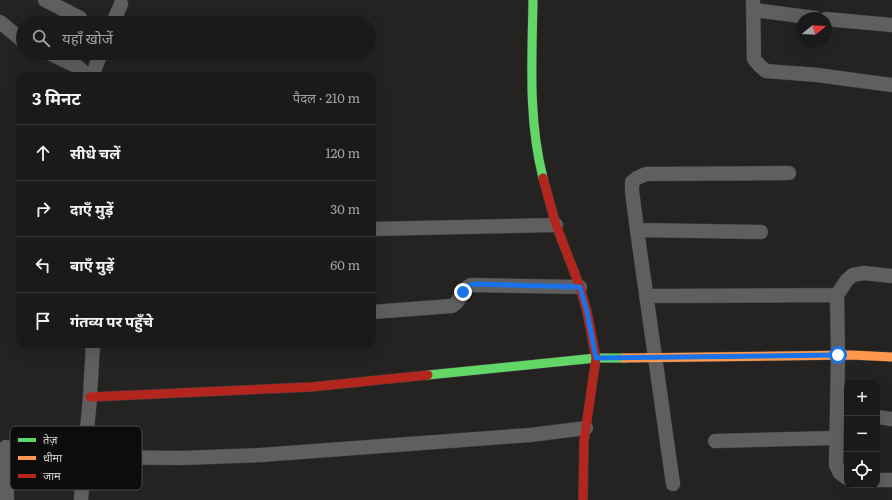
<!DOCTYPE html>
<html lang="hi">
<meta charset="utf-8">
<style>
body{margin:0;font-family:Literata,"Noto Sans Devanagari",serif;background:#282727;color:#f1f3f6}
.controls{position:absolute;right:12px;bottom:12px;display:grid;overflow:hidden;border-radius:8px;box-shadow:0 4px 16px #0002}
.controls button{width:36px;height:36px;display:grid;place-items:center;padding:0;border:0;border-bottom:1px solid #393839;background:#1b1a1a;color:#f1f3f6;font:20px sans-serif}
.compass{position:absolute;left:796px;top:12px;width:36px;height:36px;border-radius:50%;background:#1b1a1a;box-shadow:0 4px 16px #0002;rotate:72deg}
.stop{position:absolute;width:12px;height:12px;margin:-9px;border:3px solid #1a73e8;border-radius:50%;background:#fff}
.stop.end{background:#1a73e8;border-color:#fff;box-shadow:0 1px 4px #0008}
.list{margin:0;padding:0;list-style:none}
h2{display:flex;justify-content:space-between;align-items:center;height:52px;margin:0;padding:0 16px;font-size:17px}
h2 small{font-size:13px;font-weight:400;color:#a0a1a2}
.list li{display:grid;grid-template-columns:26px 1fr auto;gap:12px;align-items:center;box-sizing:border-box;height:56px;padding:0 16px;border-top:1px solid #393839}
.list b{display:block;font-size:15px;white-space:nowrap}
.list em{font-size:13px;font-style:normal;color:#a0a1a2}
.icon{flex:none;width:22px;height:22px;fill:none;stroke:currentColor;stroke-width:2;stroke-linecap:round;stroke-linejoin:round}
.map{position:relative;flex:none;width:892px;height:500px;overflow:hidden}
.search{position:absolute;background:#1b1a1a;box-shadow:0 4px 16px #0002;left:16px;top:16px;width:360px;height:44px;display:flex;align-items:center;gap:10px;box-sizing:border-box;padding:0 14px;border-radius:22px;color:#a0a1a2;font-size:15px}
.panel{position:absolute;background:#1b1a1a;box-shadow:0 4px 16px #0002;left:16px;top:72px;width:360px;height:276px;border-radius:12px}
.map>svg:first-child{display:block}
.lines{fill:none;stroke-linecap:round;stroke-linejoin:round}
.street-casing{stroke:#3e3d3d;stroke-width:15}
.fast-casing{stroke:#3e3d3d;stroke-width:10}
.slow-casing{stroke:#3e3d3d;stroke-width:10}
.jam-casing{stroke:#3e3d3d;stroke-width:10}
.street{stroke:#605f5f;stroke-width:14}
.fast{stroke:#63d668;stroke-width:9}
.slow{stroke:#ff974d;stroke-width:9}
.jam{stroke:#b3261e;stroke-width:9}
.route{stroke:#1a73e8;stroke-width:5}
.key{fill:#0d0c0b;stroke:#4b4a48;stroke-width:1}
.key-label{font-size:11px;fill:#dbd9d8}
</style>
<div class="map">
<svg width="892" height="500" viewBox="0 0 892 500">
<rect width="100%" height="100%" fill="#242322"/>
<g class="lines">
<defs>
<path id="street" d="M45 0 80 18
M753 0 754 59 760 66 766 71 817 75 892 85
M754 10 815 18
M826 19 892 25
M0 22 23 41
M113 23 121 4
M49 53 78 67 88 76
M92 76 101 53
M372 229 556 225
M637 230 761 232
M646 296 837 295
M372 312 452 306C462 301 461 289 471 285L580 287
M877 417 892 419
M715 441 836 438
M6 447 7 500
M84 457 182 458 261 455 530 435 586 428
M847 478 840 473 836 465 838 355 837 295 847 280 853 275 864 273 892 276
M877 480H892
M673 484 637 230 632 191V182L637 178 646 174 789 173
M81 500 90 397 93 344"/>
<path id="fast" d="M533 0C532 60 528 119 543 178
M428 375 596 358H624"/>
<path id="slow" d="M624 358 851 355 892 357"/>
<path id="jam" d="M543 178 556 225 580 287 587 312 596 358 584 441 583 500
M90 397 311 387 428 375"/>
</defs>
<use href="#street" class="street-casing"/>
<use href="#fast" class="fast-casing"/>
<use href="#slow" class="slow-casing"/>
<use href="#jam" class="jam-casing"/>
<use href="#street" class="street"/>
<use href="#fast" class="fast"/>
<use href="#slow" class="slow"/>
<use href="#jam" class="jam"/>
</g>
<g class="lines">
<path class="route" d="M463 292 467 286 476 284 580 287 587 312 596 358 838 355"/>
</g>
<rect x="10" y="426" width="132" height="64" rx="6" class="key"/>
<rect x="18" y="438" width="18" height="4" fill="#63d668"/>
<rect x="18" y="456" width="18" height="4" fill="#ff974d"/>
<rect x="18" y="474" width="18" height="4" fill="#b3261e"/>
<g class="key-label">
<text x="43" y="444">तेज़</text>
<text x="43" y="462">धीमा</text>
<text x="43" y="480">जाम</text>
</g>
</svg>
<div class="controls">
<button>+</button>
<button>−</button>
<button><svg class="icon" aria-label="locate" viewBox="0 0 24 24"><circle cx="12" cy="12" r="6"/><path d="M12 2v4M12 18v4M2 12h4M18 12h4"/></svg></button>
</div>
<svg class="compass" viewBox="-18 -18 36 36"><path d="M0-13l5 13h-10z" fill="#e53935"/><path d="M0 13l5-13h-10z" fill="#a0a1a2"/></svg>
<div class="stop" style="left:838px;top:355px"></div>
<div class="stop end" style="left:463px;top:292px"></div>
<div class="search"><svg class="icon" aria-label="search" viewBox="0 0 24 24"><circle cx="10" cy="10" r="6"/><path d="M15 15l6 6"/></svg>यहाँ खोजें</div>
<section class="panel">
<h2>3 मिनट<small>पैदल · 210 m</small></h2>
<ul class="list">
<li><svg class="icon" aria-label="ahead" viewBox="0 0 24 24"><path d="M12 20V5M6 11l6-6 6 6"/></svg><div><b>सीधे चलें</b></div><em>120 m</em></li>
<li><svg class="icon" aria-label="right" viewBox="0 0 24 24"><path d="M7 20v-9h11M14 6l5 5-5 5"/></svg><div><b>दाएँ मुड़ें</b></div><em>30 m</em></li>
<li><svg class="icon" aria-label="left" viewBox="0 0 24 24"><path d="M17 20v-9H6M10 6l-5 5 5 5"/></svg><div><b>बाएँ मुड़ें</b></div><em>60 m</em></li>
<li><svg class="icon" aria-label="arrive" viewBox="0 0 24 24"><path d="M6 21V4h12l-3 4 3 4H6"/></svg><div><b>गंतव्य पर पहुँचे</b></div></li>
</ul>
</section>
</div>
